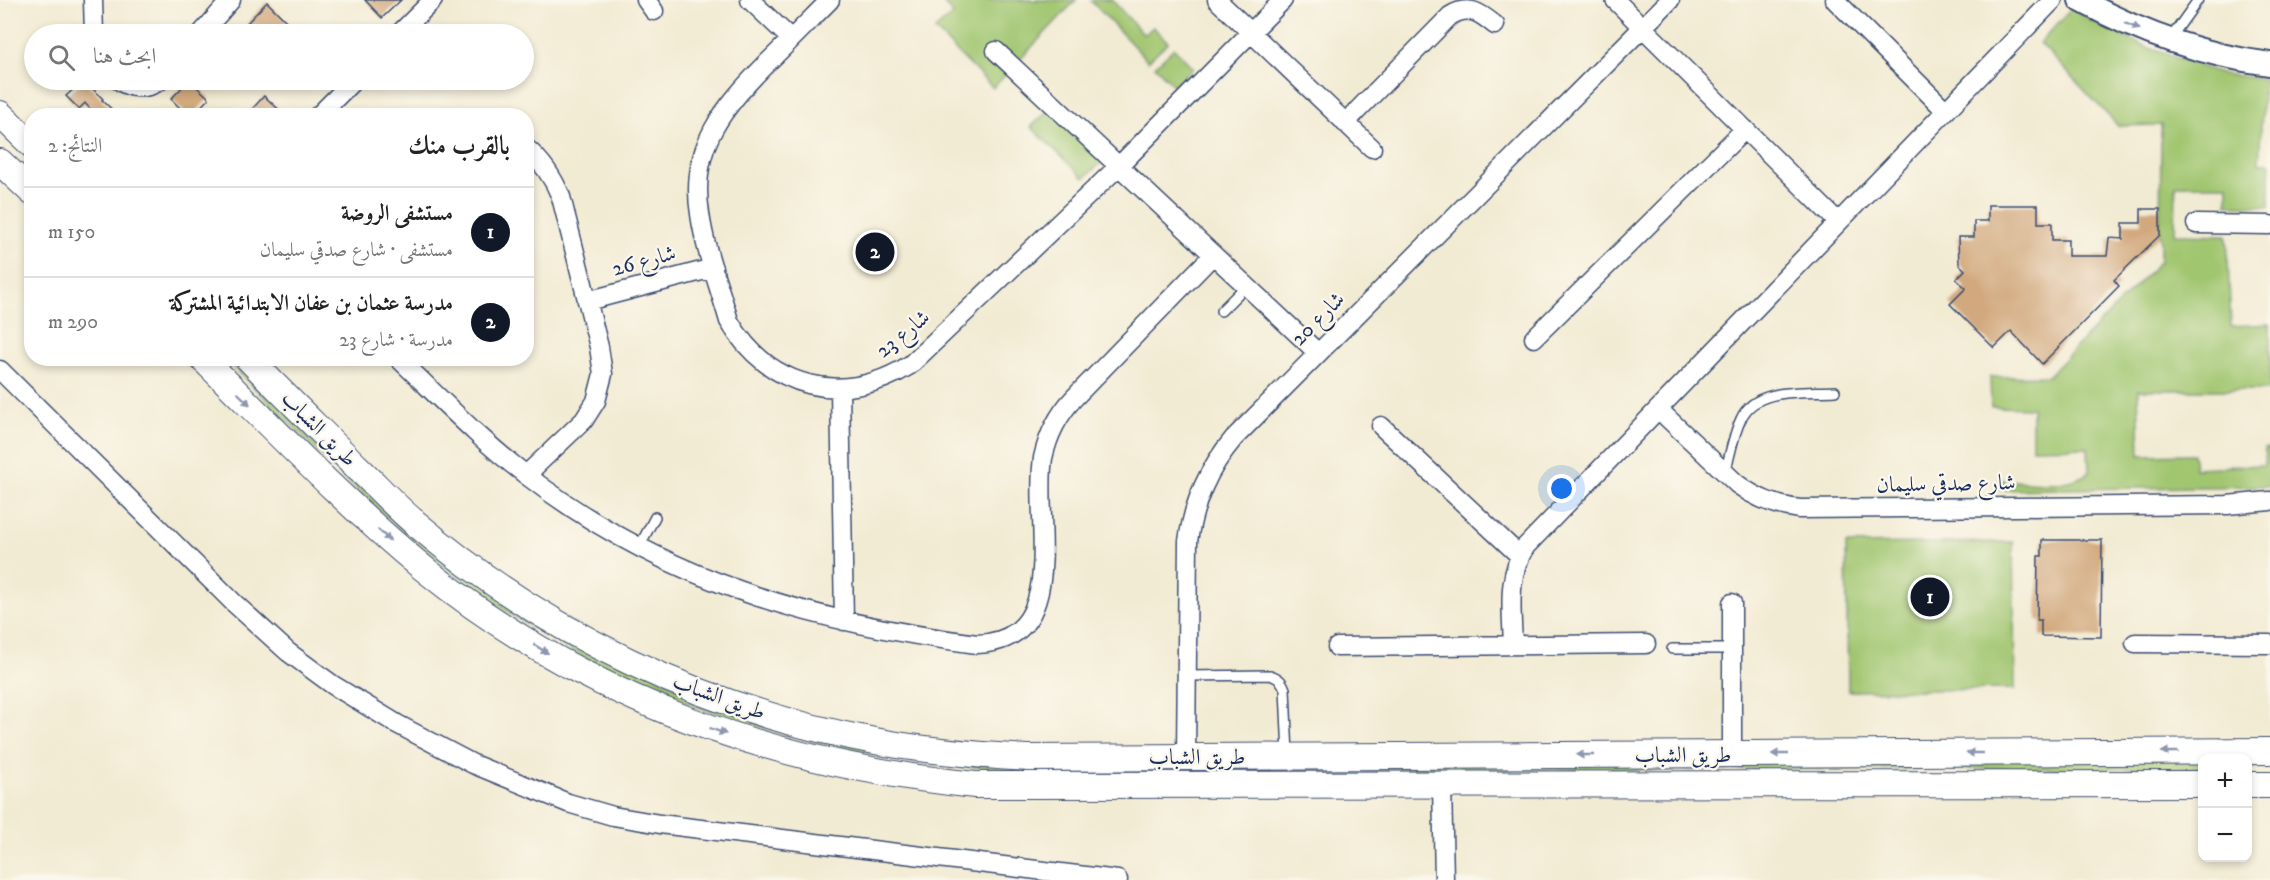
<!DOCTYPE html>
<html lang="ar">
<meta charset="utf-8">
<style>
body{margin:0;font-family:"IM FELL DW Pica",Amiri,serif;background:#f2f2f2;color:#222;direction:rtl}
.controls{position:absolute;right:18px;bottom:18px;display:grid;overflow:hidden;border-radius:12px;box-shadow:0 3px 9px #0003}
.controls button{width:54px;height:54px;display:grid;place-items:center;padding:0;border:0;border-bottom:2px solid #e0e0e0;background:#fff;color:#222;font:30px sans-serif}
.you{position:absolute;left:1562px;top:489px;width:21px;height:21px;margin:-15px;border:4px solid #fff;border-radius:50%;background:#1a73e8;box-shadow:0 0 0 9px #1a73e833}
.badge{display:grid;place-items:center;width:39px;height:39px;border-radius:50%;background:#111827;color:#fff;font-size:20px;font-weight:700}
.pin{position:absolute;translate:-50% -50%;border:3px solid #fff;box-shadow:0 2px 6px #0006}
.list{margin:0;padding:0;list-style:none}
h2{display:flex;justify-content:space-between;align-items:center;height:78px;margin:0;padding:0 24px;font-size:26px}
h2 small{font-size:20px;font-weight:400;color:#767676}
.list li{display:grid;grid-template-columns:39px 1fr auto;gap:18px;align-items:center;box-sizing:border-box;height:90px;padding:0 24px;border-top:2px solid #e0e0e0}
.list b{display:block;font-size:22px;white-space:nowrap}
.list p{margin:0;font-size:20px;white-space:nowrap;color:#767676}
.list em{font-size:20px;font-style:normal;color:#767676}
.icon{flex:none;width:33px;height:33px;fill:none;stroke:currentColor;stroke-width:2;stroke-linecap:round;stroke-linejoin:round}
.map{position:relative;flex:none;width:2270px;height:880px;overflow:hidden;direction:ltr}
.search{position:absolute;background:#fff;box-shadow:0 3px 9px #0003;left:24px;top:24px;width:510px;height:66px;display:flex;align-items:center;gap:15px;box-sizing:border-box;padding:0 21px;border-radius:33px;color:#767676;font-size:22px}
.panel{position:absolute;background:#fff;box-shadow:0 3px 9px #0003;left:24px;top:108px;width:510px;height:258px;border-radius:24px;direction:rtl}
.map>svg:first-child{display:block}
.green{fill:#a1c670;stroke:#5e7a67;stroke-width:1.5}
.building{fill:#d2a97e}
.lines{fill:none;stroke-linecap:round;stroke-linejoin:round}
.service-casing{stroke:#3b4b70;stroke-width:12}
.minor-casing{stroke:#3b4b70;stroke-width:21}
.tertiary-casing{stroke:#3b4b70;stroke-width:26}
.secondary-casing{stroke:#3b4b70;stroke-width:28}
.service{stroke:#fff;stroke-width:9}
.minor{stroke:#fff;stroke-width:18}
.tertiary{stroke:#fff;stroke-width:22}
.secondary{stroke:#fff;stroke-width:26}
.oneway{fill:#8d97ae}
.labels{text-anchor:middle;dominant-baseline:central;stroke-width:4.5;stroke-linejoin:round;paint-order:stroke}
.street-label{font-size:22px;fill:#1b2f5e;stroke:#fbf7ec}
</style>
<div class="map">
<svg width="2270" height="880" viewBox="0 0 2270 880">
<rect width="100%" height="100%" fill="#fbf7ec"/>
<filter id="ink" filterUnits="userSpaceOnUse"><feTurbulence type="fractalNoise" baseFrequency=".0167" numOctaves="2"/><feDisplacementMap in="SourceGraphic" scale="12" xChannelSelector="R" yChannelSelector="G"/><feConvolveMatrix kernelMatrix="1 2 1 2 8 2 1 2 1" color-interpolation-filters="sRGB"/></filter>
<filter id="wash" filterUnits="userSpaceOnUse"><feTurbulence type="fractalNoise" baseFrequency=".008" numOctaves="4" result="noise"/><feDisplacementMap in="SourceGraphic" scale="24" xChannelSelector="R" yChannelSelector="G"/><feGaussianBlur stdDeviation="1.35" result="paint"/><feColorMatrix in="noise" values="0 0 0 0 0 0 0 0 0 0 0 0 0 0 0 0 0 1.4 0 .05"/><feComposite in="paint" operator="in"/></filter>
<g filter="url(#wash)">
<rect width="100%" height="100%" fill="#f2ebd3"/>
<path class="green" d="M941 0H1076L993 88 935 30 953 14Z
M1090 0H1112L1144 35 1153 27 1168 42 1148 61Z
M2072 8 2095 23 2149 48 2223 74 2264 79 2259 163H2270V206L2228 205V185H2176L2175 234 2227 235 2231 326 2270 324V390H2138L2140 455 2193 454 2195 468 2264 465 2265 448H2270V486L1999 490V480C2025 481 2069 489 2089 472L2088 447 2032 448V408L1991 407 1990 377 2048 376 2160 261 2161 125 2118 126 2040 43Z
M1174 48 1193 68 1174 86 1155 66Z
M1050 109 1103 161 1084 178 1031 127Z
M225 359H245L402 517 665 681 940 753 2270 756V766L2248 768V758H2202V769H2178C1962 769 1746 768 1530 770 1432 772 1334 773 1237 773 1150 774 1062 775 976 767 842 755 704 721 585 658 552 640 518 620 487 598 390 531 309 441 225 359Z
M2013 542 2015 689 1848 691 1846 544Z"/>
<g id="blocks">
<path class="building" d="M365 0H401L382 18Z
M267 2 288 23 277 34H260L247 23Z
M84 80 103 99 102 100 119 116H96L85 103 79 109 66 96Z
M189 80 209 98 192 116H188L171 99Z
M264 96 286 116H246Z
M1988 205H2038V223H2052V240H2068V256H2107L2109 238 2123 239V223H2141V209H2160V235L2114 280 2119 286 2042 364 2011 331 1994 348 1950 304 1966 288 1956 279 1965 270 1959 264 1958 237H1974V221H1988Z
M2042 540H2102L2101 637 2041 636V620H2037L2038 556H2042Z"/>
</g>
</g>
<g filter="url(#ink)">
<use href="#blocks" fill-opacity="0" stroke="#3b4b70" stroke-width="1.5"/>
<g class="lines">
<defs>
<path id="service" d="M2170 39 2198 0
M1221 311 1246 286
M1725 473C1730 456 1733 435 1741 419 1755 386 1806 393 1835 391
M639 547 655 517
M1672 649H1732
M1186 676 1270 675C1279 678 1282 681 1285 689L1288 755"/>
<path id="minor" d="M93 0 94 34
M646 0 654 11
M750 0 791 39
M830 0C809 21 789 42 768 62 724 107 689 146 700 214 705 250 719 286 729 321 769 389 843 407 910 365L1119 166 1283 0
M1217 0 1372 148
M1615 0 1838 222
M1835 0 1946 111
M201 34 231 0
M399 34 433 0
M996 51 1318 353
M118 80C132 90 147 90 161 80
M318 116 354 80
M1345 123 1450 16C1469 4 1480 13 1495 25
M2196 224 2270 225
M587 301 713 268
M1534 338 1745 129
M398 358C440 398 480 440 526 475 661 579 809 622 977 644 1072 641 1033 518 1043 458 1048 435 1058 415 1074 398L1213 255
M0 370 234 603 288 652 333 685 397 724 473 764 568 803 613 816 660 824 1118 880
M840 388 844 621
M1658 409 1737 484C1757 499 1776 506 1800 509L2227 505 2270 501
M1381 426 1519 555
M526 475 584 420 596 401 603 374 599 347 561 197C553 177 543 162 526 148
M1732 603V754
M2135 643 2270 644
M1513 645C1512 611 1506 576 1526 546L2053 0
M1337 647 1646 644
M1186 757 1188 541C1194 501 1208 469 1234 438L1670 0
M1442 784 1444 880"/>
<path id="tertiary" d="M2080 0C2140 33 2202 55 2270 64"/>
<path id="secondary" d="M0 114 32 145
M0 162 32 192
M202 358C274 429 345 504 423 568 584 699 771 764 975 785L2202 784
M248 358C284 395 321 431 357 467 376 485 393 504 413 521 544 633 705 710 875 741 925 751 977 755 1028 758L2270 751
M2248 785H2270"/>
</defs>
<use href="#service" class="service-casing"/>
<use href="#minor" class="minor-casing"/>
<use href="#tertiary" class="tertiary-casing"/>
<use href="#secondary" class="secondary-casing"/>
<use href="#service" class="service"/>
<use href="#minor" class="minor"/>
<use href="#tertiary" class="tertiary"/>
<use href="#secondary" class="secondary"/>
</g>
<defs><path id="oneway-solid" d="M-6-.8H1V-3.2L6.5 0L1 3.2V.8H-6Z" transform="scale(1.5)"/></defs>
<g class="oneway">
<use href="#oneway-solid" transform="translate(2132 26) rotate(23)"/>
<use href="#oneway-solid" transform="translate(244 399) rotate(44)"/>
<use href="#oneway-solid" transform="translate(384 535) rotate(42)"/>
<use href="#oneway-solid" transform="translate(541 649) rotate(31)"/>
<use href="#oneway-solid" transform="translate(718 731) rotate(20)"/>
<use href="#oneway-solid" transform="translate(2170 752) rotate(180)"/>
<use href="#oneway-solid" transform="translate(1975 753) rotate(180)"/>
<use href="#oneway-solid" transform="translate(1780 754) rotate(180)"/>
<use href="#oneway-solid" transform="translate(1585 755) rotate(180)"/>
</g>
</g>
<g class="labels">
<g class="street-label">
<text transform="translate(644 261) rotate(-15)">شارع 26</text>
<text transform="translate(1318 319) rotate(-45)">شارع 20</text>
<text transform="translate(903 334) rotate(-39)">شارع 23</text>
<text transform="translate(319 429) rotate(45)">طريق الشباب</text>
<text transform="translate(1946 484) rotate(-1)">شارع صدقي سليمان</text>
<text transform="translate(719 697) rotate(20)">طريق الشباب</text>
<text x="1683" y="755">طريق الشباب</text>
<text x="1197" y="757">طريق الشباب</text>
</g>
</g>
</svg>
<div class="controls">
<button>+</button>
<button>−</button>
</div>
<div class="you"></div>
<div class="pin badge" style="left:1930px;top:597px">1</div>
<div class="pin badge" style="left:875px;top:252px">2</div>
<div class="search"><svg class="icon" aria-label="search" viewBox="0 0 24 24"><circle cx="10" cy="10" r="6"/><path d="M15 15l6 6"/></svg>ابحث هنا</div>
<section class="panel">
<h2>بالقرب منك<small>النتائج: 2</small></h2>
<ul class="list">
<li><span class="badge">1</span><div><b>مستشفى الروضة</b><p>مستشفى · شارع صدقي سليمان</p></div><em>150 m</em></li>
<li><span class="badge">2</span><div><b>مدرسة عثمان بن عفان الابتدائية المشتركة</b><p>مدرسة · شارع 23</p></div><em>290 m</em></li>
</ul>
</section>
</div>
